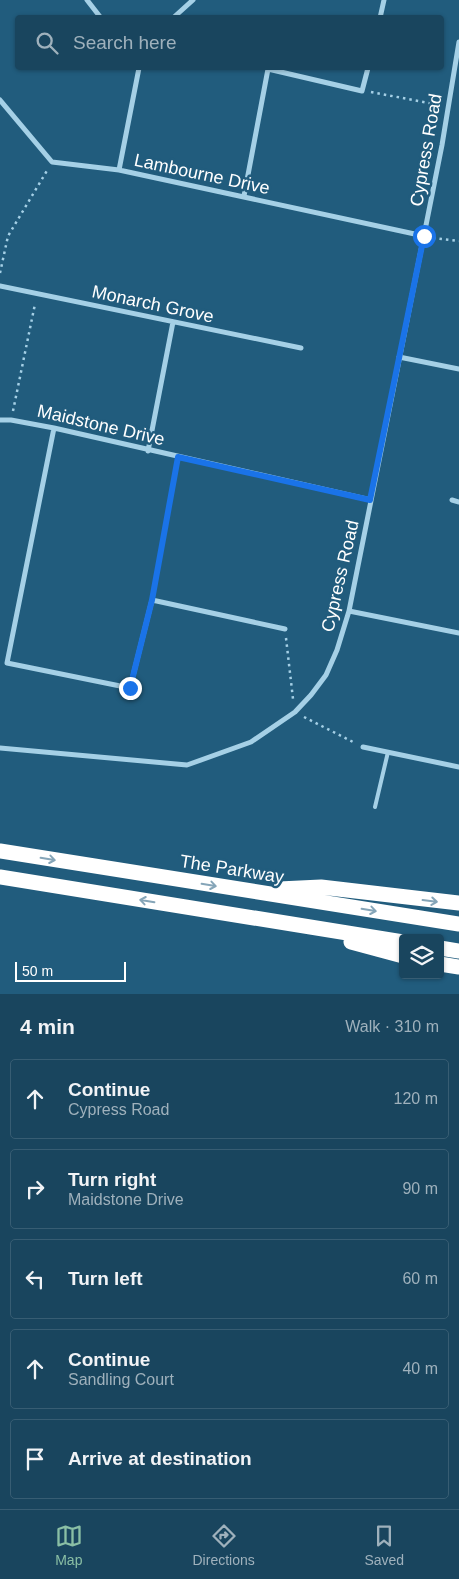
<!DOCTYPE html>
<meta charset="utf-8">
<style>
body{margin:0;font-family:Helvetica,sans-serif;background:#264f67;color:#f1f3f6}
.controls{position:absolute;right:15px;bottom:15px;display:grid;overflow:hidden;border-radius:5px;box-shadow:0 1px 4px #0004}
.controls button{width:45px;height:45px;display:grid;place-items:center;padding:0;border:0;border-bottom:1px solid #375d73;background:#19455e;color:#f1f3f6;font:25px sans-serif}
.scale{position:absolute;left:15px;bottom:12px;width:111px;box-sizing:border-box;padding-left:5px;border:2px solid #fff;border-top:0;font-size:14px;line-height:18px;white-space:nowrap;color:#fff;-webkit-text-stroke:4px #215c7d;paint-order:stroke}
.stop{position:absolute;width:15px;height:15px;margin:-11px;border:4px solid #1a73e8;border-radius:50%;background:#fff}
.stop.end{background:#1a73e8;border-color:#fff;box-shadow:0 1px 5px #0008}
.list{margin:0;padding:0;list-style:none}
h2{display:flex;justify-content:space-between;align-items:center;height:65px;margin:0;padding:0 20px;font-size:21px}
h2 small{font-size:16px;font-weight:400;color:#9fb1bc}
.list li{display:grid;grid-template-columns:32px 1fr auto;gap:15px;align-items:center;box-sizing:border-box;height:80px;margin:0 10px 10px;padding:0 10px;border:1px solid #375d73;border-radius:5px}
.list b{display:block;font-size:19px;white-space:nowrap}
.list p{margin:0;font-size:16px;white-space:nowrap;color:#9fb1bc}
.list em{font-size:16px;font-style:normal;color:#9fb1bc}
.icon{flex:none;width:28px;height:28px;fill:none;stroke:currentColor;stroke-width:2;stroke-linecap:round;stroke-linejoin:round}
.map{position:relative;flex:none;width:459px;height:994px;overflow:hidden}
.search{position:absolute;background:#19455e;box-shadow:0 1px 4px #0004;left:15px;right:15px;top:15px;height:55px;display:flex;align-items:center;gap:12px;box-sizing:border-box;padding:0 18px;border-radius:5px;color:#9fb1bc;font-size:19px}
.sheet{height:515px;background:#19455e}
nav{display:flex;justify-content:space-around;align-items:center;box-sizing:border-box;height:70px;border-top:1px solid #375d73;background:#19455e;font-size:14px;color:#9fb1bc}
nav a{display:grid;justify-items:center;gap:2px}
nav .on{color:#8abfa5}
.map>svg:first-child{display:block}
.lines{fill:none;stroke-linecap:round;stroke-linejoin:round}
.path{stroke:#a5d0e6;stroke-width:2.5;stroke-dasharray:2.5 4;stroke-linecap:butt}
.lane{stroke:#a5d0e6;stroke-width:4}
.street{stroke:#a5d0e6;stroke-width:5}
.highway{stroke:#fff;stroke-width:15}
.oneway{stroke:#85a5b8}
.route{stroke:#1a73e8;stroke-width:6}
.labels{text-anchor:middle;dominant-baseline:central;stroke-width:5;stroke-linejoin:round;paint-order:stroke}
.street-label{font-size:18px;fill:#fff;stroke:#215c7d}
</style>
<div class="map">
<svg width="459" height="994" viewBox="0 0 459 994">
<rect width="100%" height="100%" fill="#215c7d"/>
<g class="lines">
<path class="path" d="M371 92 439 105
M433 238 459 241
M0 273 8 236 48 169
M13 411 35 304
M154 591 177 466
M286 638 293 699
M304 717 355 743"/>
<path class="lane" d="M375 807 388 752"/>
<path class="street" d="M87 0 101 18
M173 18 193 0
M380 18 384 0
M0 100 52 162 119 170 424 236
M119 170 139 68
M244 196 268 69 362 91 368 68
M0 286 301 348
M399 357 459 369
M0 420H11L54 428 371 500
M54 428 7 663 130 688 152 600 285 629
M148 451 173 322
M452 500 459 502
M349 611 459 633
M363 747 459 767
M0 748 187 765 251 742 295 712 311 695 326 675 337 650 349 611 442 145 459 42"/>
<path class="highway" d="M0 851 459 924
M0 877 403 942
M279 889 321 887 459 903
M351 942 403 956
M440 948 459 951
M440 964 459 967"/>
</g>
<defs><path id="oneway-shaft" d="M-6 0H5M1.5-3L5.5 0L1.5 3" fill="none" stroke-width="1.6" stroke-linecap="round" stroke-linejoin="round" transform="scale(1.25)"/></defs>
<g class="oneway">
<use href="#oneway-shaft" transform="translate(48 859) rotate(9)"/>
<use href="#oneway-shaft" transform="translate(209 885) rotate(9)"/>
<use href="#oneway-shaft" transform="translate(147 901) rotate(-171)"/>
<use href="#oneway-shaft" transform="translate(430 901) rotate(7)"/>
<use href="#oneway-shaft" transform="translate(369 910) rotate(9)"/>
</g>
<g class="lines">
<path class="route" d="M130 688 152 600 178 457 370 500 424 236"/>
</g>
<g class="labels">
<g class="street-label">
<text transform="translate(426 150) rotate(-80)">Cypress Road</text>
<text transform="translate(202 174) rotate(12)">Lambourne Drive</text>
<text transform="translate(153 304) rotate(12)">Monarch Grove</text>
<text transform="translate(101 425) rotate(13)">Maidstone Drive</text>
<text transform="translate(340 576) rotate(-77)">Cypress Road</text>
<text transform="translate(232 869) rotate(9)">The Parkway</text>
</g>
</g>
</svg>
<div class="controls">
<button><svg class="icon" aria-label="layers" viewBox="0 0 24 24"><path d="M12 4l9 5-9 5-9-5zM3 14l9 5 9-5"/></svg></button>
</div>
<div class="scale">50 m</div>
<div class="stop" style="left:424px;top:236px"></div>
<div class="stop end" style="left:130px;top:688px"></div>
<div class="search"><svg class="icon" aria-label="search" viewBox="0 0 24 24"><circle cx="10" cy="10" r="6"/><path d="M15 15l6 6"/></svg>Search here</div>
</div>
<section class="sheet">
<h2>4 min<small>Walk · 310 m</small></h2>
<ul class="list">
<li><svg class="icon" aria-label="ahead" viewBox="0 0 24 24"><path d="M12 20V5M6 11l6-6 6 6"/></svg><div><b>Continue</b><p>Cypress Road</p></div><em>120 m</em></li>
<li><svg class="icon" aria-label="right" viewBox="0 0 24 24"><path d="M7 20v-9h11M14 6l5 5-5 5"/></svg><div><b>Turn right</b><p>Maidstone Drive</p></div><em>90 m</em></li>
<li><svg class="icon" aria-label="left" viewBox="0 0 24 24"><path d="M17 20v-9H6M10 6l-5 5 5 5"/></svg><div><b>Turn left</b></div><em>60 m</em></li>
<li><svg class="icon" aria-label="ahead" viewBox="0 0 24 24"><path d="M12 20V5M6 11l6-6 6 6"/></svg><div><b>Continue</b><p>Sandling Court</p></div><em>40 m</em></li>
<li><svg class="icon" aria-label="arrive" viewBox="0 0 24 24"><path d="M6 21V4h12l-3 4 3 4H6"/></svg><div><b>Arrive at destination</b></div></li>
</ul>
</section>
<nav>
<a class="on"><svg class="icon" aria-label="map" viewBox="0 0 24 24"><path d="M3 6l6-2 6 2 6-2v14l-6 2-6-2-6 2zM9 4v14M15 6v14"/></svg>Map</a>
<a><svg class="icon" aria-label="directions" viewBox="0 0 24 24"><path d="M12 3l9 9-9 9-9-9zM9 14v-3h6M13 9l2 2-2 2"/></svg>Directions</a>
<a><svg class="icon" aria-label="saved" viewBox="0 0 24 24"><path d="M7 4h10v16l-5-4-5 4z"/></svg>Saved</a>
</nav>
